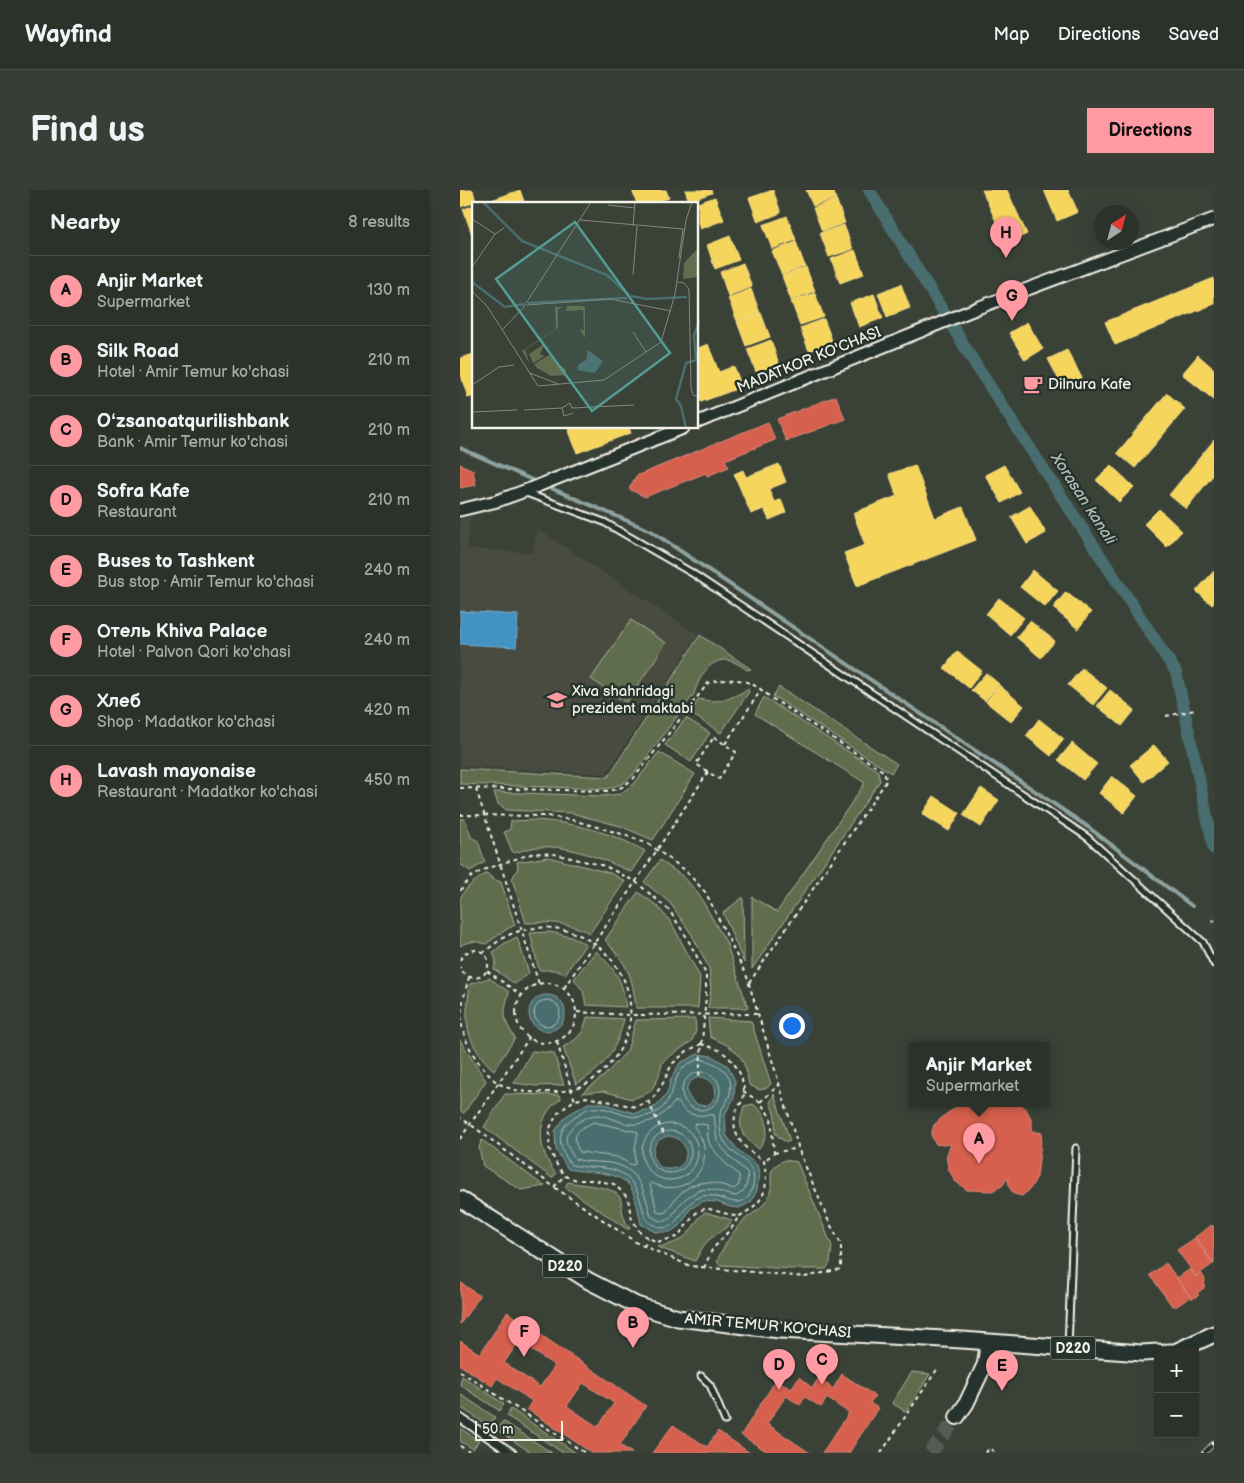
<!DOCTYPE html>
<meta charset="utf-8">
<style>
body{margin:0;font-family:"Balsamiq Sans",sans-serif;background:#383e36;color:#f1f3f6}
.controls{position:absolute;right:15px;bottom:15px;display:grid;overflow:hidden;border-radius:0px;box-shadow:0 5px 20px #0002}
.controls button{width:45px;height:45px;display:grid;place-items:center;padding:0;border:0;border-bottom:1px solid #484d47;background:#2c322a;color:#f1f3f6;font:25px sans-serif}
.compass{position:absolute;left:634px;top:15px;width:45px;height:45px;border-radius:50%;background:#2c322a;box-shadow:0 5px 20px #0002;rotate:36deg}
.scale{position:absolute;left:15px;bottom:12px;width:88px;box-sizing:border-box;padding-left:5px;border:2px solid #f4f1e8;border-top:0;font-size:14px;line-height:18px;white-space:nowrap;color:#f4f1e8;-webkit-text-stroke:4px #26332d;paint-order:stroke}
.you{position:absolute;left:331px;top:835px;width:18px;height:18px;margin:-12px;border:4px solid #fff;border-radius:50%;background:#1a73e8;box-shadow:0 0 0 8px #1a73e833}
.badge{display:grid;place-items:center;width:32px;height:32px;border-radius:50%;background:#ff9aa2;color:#111;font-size:16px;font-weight:700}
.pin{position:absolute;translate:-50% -41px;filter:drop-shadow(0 1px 2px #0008)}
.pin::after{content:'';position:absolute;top:26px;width:18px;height:15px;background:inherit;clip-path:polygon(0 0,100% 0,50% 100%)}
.popup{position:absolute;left:449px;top:852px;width:140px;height:65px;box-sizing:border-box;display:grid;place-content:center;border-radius:0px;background:#2c322a;filter:drop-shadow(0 1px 4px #0005);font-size:16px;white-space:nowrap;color:#a6aaa8}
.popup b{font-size:19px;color:#f1f3f6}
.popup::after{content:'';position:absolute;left:50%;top:100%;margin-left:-10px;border:10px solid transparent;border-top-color:#2c322a}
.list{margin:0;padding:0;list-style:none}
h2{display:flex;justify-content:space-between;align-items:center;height:65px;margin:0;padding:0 20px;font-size:21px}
h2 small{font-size:16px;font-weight:400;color:#a6aaa8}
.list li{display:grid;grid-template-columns:32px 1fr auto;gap:15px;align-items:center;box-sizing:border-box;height:70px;padding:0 20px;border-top:1px solid #484d47}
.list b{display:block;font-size:19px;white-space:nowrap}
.list p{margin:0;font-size:16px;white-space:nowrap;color:#a6aaa8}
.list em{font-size:16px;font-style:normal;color:#a6aaa8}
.map{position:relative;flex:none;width:754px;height:1263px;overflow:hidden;border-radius:0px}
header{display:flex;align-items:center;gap:30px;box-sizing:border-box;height:70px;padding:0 25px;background:#2c322a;border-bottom:1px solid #484d47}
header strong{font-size:24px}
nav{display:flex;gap:28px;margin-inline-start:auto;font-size:18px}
.intro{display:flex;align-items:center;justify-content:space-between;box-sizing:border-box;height:120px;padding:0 30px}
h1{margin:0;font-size:35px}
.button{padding:12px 22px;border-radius:0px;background:#ff9aa2;color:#111;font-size:18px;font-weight:700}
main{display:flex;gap:30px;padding:0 30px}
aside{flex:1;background:#2c322a;border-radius:0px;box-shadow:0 5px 20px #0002}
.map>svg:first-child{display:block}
.built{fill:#484c40}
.green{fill:#606d4e;stroke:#aaaf9b}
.water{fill:#4a6e70;stroke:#8ea2a0;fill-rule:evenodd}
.homes{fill:#f6d55c;stroke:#f5dd86}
.shops{fill:#d6604d;stroke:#df8c7c;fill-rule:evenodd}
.schools{fill:#4393c3;stroke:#78afce}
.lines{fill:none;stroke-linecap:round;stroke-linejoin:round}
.shore{stroke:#b0bdb8;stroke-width:1}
.stream{stroke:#8ea2a0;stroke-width:4}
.canal{stroke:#4a6e70;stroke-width:12}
.secondary-tunnel{stroke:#565c52;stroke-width:14;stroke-dasharray:14 7;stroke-linecap:butt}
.service-casing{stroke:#f4f1e8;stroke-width:9}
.pedestrian-casing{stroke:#f4f1e8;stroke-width:11}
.tertiary-casing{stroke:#f4f1e8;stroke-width:15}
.secondary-casing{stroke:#f4f1e8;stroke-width:18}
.primary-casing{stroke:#f4f1e8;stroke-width:19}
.path{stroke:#f4f1e8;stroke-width:2;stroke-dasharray:4 4;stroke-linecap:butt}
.service{stroke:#26332d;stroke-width:5}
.pedestrian{stroke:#26332d;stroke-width:7}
.tertiary{stroke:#26332d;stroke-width:11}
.secondary{stroke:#26332d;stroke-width:14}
.primary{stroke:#26332d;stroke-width:15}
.rail-casing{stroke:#f4f1e8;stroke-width:5.5}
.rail{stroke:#26332d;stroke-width:4;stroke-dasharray:11;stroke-linecap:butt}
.labels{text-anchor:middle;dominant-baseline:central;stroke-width:5;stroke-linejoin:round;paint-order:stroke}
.shield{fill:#26332d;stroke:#b6b8b0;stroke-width:1}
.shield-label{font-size:14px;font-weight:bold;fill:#f4f1e8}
.street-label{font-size:15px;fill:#f4f1e8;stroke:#26332d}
.poi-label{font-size:15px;fill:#f4f1e8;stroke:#26332d;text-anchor:start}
.water-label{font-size:16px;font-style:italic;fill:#b0bdb8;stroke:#26332d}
.inset-river{fill:none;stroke:#4a6e70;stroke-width:2.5}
.inset-road{fill:none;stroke:#84887e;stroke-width:1}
.view{fill:#549b93;fill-opacity:0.15;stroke:#549b93;stroke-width:2.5}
.inset-edge{fill:none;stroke:#f4f1e8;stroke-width:2.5}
</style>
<header>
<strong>Wayfind</strong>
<nav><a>Map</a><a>Directions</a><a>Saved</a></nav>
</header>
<div class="intro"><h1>Find us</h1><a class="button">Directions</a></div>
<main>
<aside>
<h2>Nearby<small>8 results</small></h2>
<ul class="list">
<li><span class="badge">A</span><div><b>Anjir Market</b><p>Supermarket</p></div><em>130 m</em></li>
<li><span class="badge">B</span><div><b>Silk Road</b><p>Hotel · Amir Temur ko'chasi</p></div><em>210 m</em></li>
<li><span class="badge">C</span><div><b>Oʻzsanoatqurilishbank</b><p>Bank · Amir Temur ko'chasi</p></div><em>210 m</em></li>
<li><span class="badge">D</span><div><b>Sofra Kafe</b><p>Restaurant</p></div><em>210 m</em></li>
<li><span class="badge">E</span><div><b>Buses to Tashkent</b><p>Bus stop · Amir Temur ko'chasi</p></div><em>240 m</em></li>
<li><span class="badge">F</span><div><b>Отель Khiva Palace</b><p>Hotel · Palvon Qori ko'chasi</p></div><em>240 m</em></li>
<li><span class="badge">G</span><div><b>Хлеб</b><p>Shop · Madatkor ko'chasi</p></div><em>420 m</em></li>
<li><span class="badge">H</span><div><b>Lavash mayonaise</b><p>Restaurant · Madatkor ko'chasi</p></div><em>450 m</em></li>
</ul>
</aside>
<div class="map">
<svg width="754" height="1263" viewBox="0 0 754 1263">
<rect width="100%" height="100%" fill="#3a4238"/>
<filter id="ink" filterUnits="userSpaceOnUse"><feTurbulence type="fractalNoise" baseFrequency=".02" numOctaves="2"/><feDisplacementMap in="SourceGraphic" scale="10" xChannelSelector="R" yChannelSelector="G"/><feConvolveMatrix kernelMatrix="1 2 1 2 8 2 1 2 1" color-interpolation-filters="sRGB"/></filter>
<g filter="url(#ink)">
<path class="built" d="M10 327 7 359 73 363 76 338 238 445 146 584 0 576V329Z"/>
<path class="green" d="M171 430 206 453 166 513 131 489Z
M240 445 291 479 287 480C281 476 273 470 265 470 248 470 238 490 234 504L173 585 164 593 147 599 0 594V579L148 587Z
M319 497 437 574 431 583 313 506Z
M288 499 289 502 261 543 230 523 239 509C259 514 270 509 288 499Z
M304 507 418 581 420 591 292 779V707L317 722 405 593 295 524Z
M226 528 250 543 231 572 205 555Z
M199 562 235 584 193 650 160 636 111 623 47 620 38 614 34 602 143 606 160 604 174 594Z
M0 629H5L11 647 18 651 25 672 10 681 0 674Z
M76 630C115 633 151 642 185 661L171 682C144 669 102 652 72 658 66 659 59 662 53 663L44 642 50 639 51 631Z
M88 667 150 683 165 691 130 743C107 732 91 732 66 733L52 689 58 678 57 672Z
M200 670 225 688 239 705 266 752 288 818H248L251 800 249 778 232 745 210 713 184 692Z
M27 683 33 689 41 692 55 735 47 739 26 754C16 751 10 750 0 756V709C5 697 16 690 27 683Z
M178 702 196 715 211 732 240 787 238 818H176C172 784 168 776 145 750Z
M283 707 284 773 263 723Z
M90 742 111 747 126 754 105 784 95 780H79L70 743Z
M57 747 69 783 55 794 34 779 36 771 33 762 45 753Z
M136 761C155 779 163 790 166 817L126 815 123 801 114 789Z
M29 788 49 802C43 825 43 829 55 848L34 880C20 869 7 848 7 830 6 818 9 806 10 794Z
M127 827 164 829C157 860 144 879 116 894L103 857C119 848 123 844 127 827Z
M248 828 291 831 311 894 307 898 300 900 289 895C284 864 277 859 250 847Z
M235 829 236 841 232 851 203 871 198 889 190 902 172 909 143 901 122 903 145 885 167 861 176 830Z
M0 850 26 891 4 923 0 921Z
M72 861 94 863 104 895 76 896 54 893Z
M45 904 99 905 101 909C73 927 78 961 96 984L92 988 24 937Z
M314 904 330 951 327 952 321 949 315 943C316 931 315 923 310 913Z
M293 914C310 925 310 944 299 959 280 945 277 939 284 916Z
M22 950 84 996H85L61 1000 23 976 19 957Z
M325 970 337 972 372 1056 370 1073 366 1079H334L259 1075 257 1071C263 1057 271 1044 282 1032 291 1023 304 1019 309 1005 316 989 302 980 325 970Z
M108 992C120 995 151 996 158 1005 163 1010 161 1018 163 1024 164 1029 167 1034 170 1039H167L105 997Z
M245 1022 272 1030C266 1042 253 1044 245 1054 241 1059 238 1066 235 1071L197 1057C209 1055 221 1052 230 1041 236 1034 237 1028 245 1022Z
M452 1182 470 1184 446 1222 432 1213Z
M2 1186 44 1214 40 1221 0 1195Z
M0 1204 35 1227 29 1236 0 1217Z
M51 1219 116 1263H103L47 1226Z
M43 1231 92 1263H72L37 1240Z
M0 1238 19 1251 13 1259 0 1251Z"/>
<path class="water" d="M69 823a18 18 0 1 1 36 0a18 18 0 1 1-36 0Z
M238 864 252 866 268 876 275 891 274 908 265 924 266 945 278 960 297 975 299 984 297 1000 291 1012 279 1018 270 1017 257 1012 243 1011 230 1019 221 1035 210 1042H195L181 1034C179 1024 175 1001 168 994 154 980 126 983 108 979L96 960 95 941 106 926 128 913H142L174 923 193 918 207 904 211 889 220 873ZM239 887C248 887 258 894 255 905 247 933 207 898 239 887ZM208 946C230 947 233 977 211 979 190 981 186 951 208 946Z"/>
<path class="homes" d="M0 0H13L16 12 0 17Z
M60 0 65 14H20Z
M172 0H206L209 8 191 14H177Z
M225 0H251L252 3 229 11Z
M313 0 321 23 298 32 289 8Z
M346 0H373L376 8 353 16Z
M522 0H547L567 44 546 54Z
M584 0H608L618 22 597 31Z
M255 7 264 30 240 39 238 32V14H235Z
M376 9 385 33 362 41 353 18Z
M14 16V50L3 19Z
M327 26 336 50 312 59 303 35Z
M384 35 393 59 369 67 360 43Z
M270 46 279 70 255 79 247 55Z
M336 52 345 76 322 85 312 61Z
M395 60 404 84 380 93 371 69Z
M283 73 292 97 268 106 260 82Z
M346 77 355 101 331 110 322 86Z
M754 88V114L655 155 645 132Z
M441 94 450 118 427 127 418 103Z
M291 99 300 123 277 131 268 108Z
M355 103 364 127 340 135 331 111Z
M414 104 423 128 399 137 390 113Z
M301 123 310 147 286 156 277 132Z
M364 129 373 153 349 161 340 138Z
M567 132 583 159 565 170 549 143Z
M311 150 319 174 296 182 287 159Z
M248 154 259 182 274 176 282 197 241 212 238 203V158Z
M607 160 622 188 603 198 588 169Z
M14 164V206L8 208 0 182V168Z
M738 165 754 179V210L722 184Z
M707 203 725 219 675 278 657 263Z
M108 238H169L171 243 117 263Z
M754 250V284L726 319 709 305Z
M319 274 326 292 309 299 314 312 321 309 326 323 309 330 304 319 291 324 274 284 283 280 286 287Z
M455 275 475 328 503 317 516 350 397 396 384 363 405 355 393 323 437 306 429 284Z
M544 275 560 302 542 313 525 285Z
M651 275 674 297 659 312 636 290Z
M570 316 586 343 567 354 551 327Z
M699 319 722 341 707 357 684 334Z
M573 380 598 401 585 417 560 397Z
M754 381V413L752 415 736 401Z
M606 402 631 422 618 439 593 418Z
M539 408 564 428 550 445 526 424Z
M570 431 595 451 581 468 556 447Z
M497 461 522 481 509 498 484 478Z
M622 478 647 498 633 515 608 495Z
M526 483 539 494 525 511 511 500Z
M539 495 564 516 551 532 526 512Z
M650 500 675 520 662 536 637 516Z
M579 529 604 549 591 566 566 546Z
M612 553 637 574 623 590 598 570Z
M694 555 708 571 684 592 670 575Z
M652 586 677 606 664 623 639 603Z
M521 598 539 610 521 637 503 625Z
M474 606 500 623 489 641 462 624Z"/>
<path class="shops" d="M376 206 385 229 326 251 317 229Z
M308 232 315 250 265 270 269 277 247 286 246 283 185 307 169 299 176 286Z
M0 274 13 280 16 295 0 298Z
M503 913H559L566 919 572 930V941L582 943 577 987 570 999 562 1006 554 1004 549 997 548 988 542 996 532 1001 507 1000 495 991 489 980 486 967 491 954 484 955 476 954 471 945 474 935 486 924Z
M752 1035 754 1037V1074L735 1047Z
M735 1048 753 1074 736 1086 717 1060Z
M706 1073 730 1107 717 1116H712L690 1085Z
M730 1079 736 1087 741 1083 745 1089 744 1098 737 1103 739 1105 732 1109 717 1088Z
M0 1092 20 1106 0 1134 1 1118Z
M47 1122 186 1216 160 1255 172 1263H132L67 1219 72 1211 37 1188 32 1196 0 1175V1151L20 1164ZM59 1151 95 1176 80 1197 44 1173ZM123 1193 154 1213 138 1237 107 1216Z
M382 1184 415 1206 410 1213 418 1218 389 1263H362L389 1223 367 1208 361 1217 345 1207 340 1215 326 1206 307 1234 350 1263H309L281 1245 316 1190 331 1199 339 1187 352 1198 359 1188 373 1199Z
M213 1235 247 1257 258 1241 290 1263H192Z"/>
<path class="schools" d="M0 421 58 425 56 457 0 454Z"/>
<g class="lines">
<path class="shore" d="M74 823a13 13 0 1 1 26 0a13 13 0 1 1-26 0Z
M239 869C258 872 277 884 269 907 267 912 263 916 261 921 259 926 259 941 262 947 271 969 301 970 292 999 283 1026 260 1002 243 1006 217 1012 219 1055 186 1030 180 1010 177 987 154 980 140 976 125 978 111 975 97 954 94 939 119 924 123 922 127 918 132 918 156 916 168 935 195 923 215 913 212 885 225 876 229 873 235 871 239 869Z
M222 901a19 19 0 1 1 38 0a19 19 0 1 1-38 0Z
M215 912H218C230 930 237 924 254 925L257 951 270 967 287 982C289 992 286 1002 276 1006 264 1005 254 997 241 1000 235 1002 225 1008 221 1013 211 1025 209 1039 191 1026 185 1005 180 980 155 974 142 971 128 973 115 969 110 961 102 950 109 941 113 935 117 932 124 929 144 917 156 936 176 934 196 932 202 925 215 912Z
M134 932 178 942 175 958V974L172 975 157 967 120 962C109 945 118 939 134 932Z
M236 933 247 935 248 948 250 955 264 972 279 985V995L274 999C241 986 225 992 206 1022L200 1023 197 1021 190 994 192 993C230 1012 262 968 234 937Z
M182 962a28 28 0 1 1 56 0a28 28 0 1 1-56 0Z
M189 962a21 21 0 1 1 42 0a21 21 0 1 1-42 0Z"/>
<path class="stream" d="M0 258 79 293
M86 296 191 341 628 637 732 716
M753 731H754"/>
<path class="canal" d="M409 0 519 180 716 482 754 659"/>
<path class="secondary-tunnel" d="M470 1263 497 1227"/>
<defs>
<path id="service" d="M66 303 144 332 232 383 627 647 743 752 754 774
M608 1157 616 958
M241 1186 250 1195 265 1231"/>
<path id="pedestrian" d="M0 1228 52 1263"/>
<path id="tertiary" d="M238 232 520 117 754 29
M0 320 37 311 70 299 223 238"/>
<path id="secondary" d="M497 1227 506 1214 525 1174 528 1152"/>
<path id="primary" d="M0 1009 129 1091 176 1115 218 1128 320 1140 502 1150 682 1163 698 1162
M708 1162H715L754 1144"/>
</defs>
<use href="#service" class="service-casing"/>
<use href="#pedestrian" class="pedestrian-casing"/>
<use href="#tertiary" class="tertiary-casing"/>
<use href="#secondary" class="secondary-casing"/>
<use href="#primary" class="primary-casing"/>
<path class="path" d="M706 526 735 520
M254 547 276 562 259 589 236 574Z
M265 554 301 500
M0 598 150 601 162 597 173 589 249 492C276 488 288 487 310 507L423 581 427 590 289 793
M16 599 79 794
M0 625 88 626 112 630 162 644 188 654 197 660 225 680 246 703 287 787 340 963 369 1032 381 1054V1079L345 1087 230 1076 177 1053 94 997 10 934 0 928
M0 701 11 687 28 678 74 663 94 664 145 676 176 692 209 720 226 746 246 784V806L239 887
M0 770C6 757 26 756 28 772 30 791 5 793 0 777
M27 781 61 805
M9 787C6 799 2 812 1 825 1 847 14 869 29 885 45 903 70 903 92 902 117 901 131 894 148 876 210 806 132 712 51 744 41 748 32 756 23 763
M56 823a30 30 0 1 1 60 0a30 30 0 1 1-60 0Z
M104 798 197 660 248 582
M117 822 170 825 298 824
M97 852 115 911
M241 854C248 856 256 858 262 862 276 871 287 892 283 909 281 914 277 918 276 922 269 946 286 960 304 971 309 1001 305 1012 278 1027L246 1018 236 1023 217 1047 197 1052 181 1044 171 1027 168 1008 154 994 133 990H117L105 986 98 977 89 958 90 938 97 924 113 911 126 907 176 917 192 909 202 895 212 874 227 861Z
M283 901 300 912 311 928 314 963 304 971
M188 911 205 947
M300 912 319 895
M0 949 69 848
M314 963 338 958
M94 997 104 986
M184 1056 188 1048
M244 1078 252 1060 274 1035 278 1027
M0 1181 125 1263
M0 1256 11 1263
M421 1263 478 1178
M526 1263 529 1258 536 1263"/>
<use href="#service" class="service"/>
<use href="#pedestrian" class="pedestrian"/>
<use href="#tertiary" class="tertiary"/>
<use href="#secondary" class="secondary"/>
<use href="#primary" class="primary"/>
<defs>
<path id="rail" d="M744 1263 754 1253"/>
</defs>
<use href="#rail" class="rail-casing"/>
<use href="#rail" class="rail"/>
</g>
</g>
<defs>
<symbol id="cafe-bare" viewBox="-9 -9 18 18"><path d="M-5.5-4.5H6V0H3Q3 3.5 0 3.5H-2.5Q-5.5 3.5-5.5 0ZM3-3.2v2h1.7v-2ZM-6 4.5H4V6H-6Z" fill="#ff9aa2" stroke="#26332d" stroke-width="2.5" paint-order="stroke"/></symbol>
<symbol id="school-bare" viewBox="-9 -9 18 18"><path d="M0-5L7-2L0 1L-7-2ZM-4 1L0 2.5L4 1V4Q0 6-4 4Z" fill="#ff9aa2" stroke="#26332d" stroke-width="2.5" paint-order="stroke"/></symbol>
</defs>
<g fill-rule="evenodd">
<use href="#cafe-bare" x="559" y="180" width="28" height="28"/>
<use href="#school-bare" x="83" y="496" width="28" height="28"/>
</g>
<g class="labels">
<g class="shield">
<rect x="82.5" y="1064.5" width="45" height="23" rx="4"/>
<rect x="590.5" y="1146.5" width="45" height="23" rx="4"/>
</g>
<g class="shield-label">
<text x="105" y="1076">D220</text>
<text x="613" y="1158">D220</text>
</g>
<g class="street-label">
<text transform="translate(349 170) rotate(-22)">MADATKOR KO'CHASI</text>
<text transform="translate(308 1136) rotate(5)">AMIR TEMUR KO'CHASI</text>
</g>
<g class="poi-label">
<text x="588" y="194">Dilnura Kafe</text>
<text x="112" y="501">Xiva shahridagi<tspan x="112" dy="17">prezident maktabi</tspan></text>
</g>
<g class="water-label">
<text transform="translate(623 309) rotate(57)">Xorasan kanali</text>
</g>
</g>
<g transform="translate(12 12)">
<rect width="226" height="226" fill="#3a4238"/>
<path d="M226 46V75L211 77 212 61ZM95 104H113V136L108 128H112L111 108 94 109ZM83 105H91L86 107V126L53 148 58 162 50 149 84 127ZM72 142 77 147 71 145 68 152 73 154 61 161 57 152ZM77 153 94 168V173L79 174 65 166 62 162Z" fill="#606d4e"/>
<path d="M116 148 131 159 123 171 105 168 107 162 114 158Z" fill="#4a6e70"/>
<path class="inset-river" d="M11 0 50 39 135 73 157 93M0 80 33 105 52 102M159 94 175 97 215 95M56 101 155 96M214 226 209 204 204 197 214 161 224 158 222 134 227 119"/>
<path class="inset-road" d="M136 3 163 6M0 17 23 32M108 18 211 27M161 24 163 0M207 56 211 27M0 65 23 32 32 26M161 73 165 24M205 80 212 81 217 87 219 185 221 193 227 195M0 89 15 104 66 184 132 178 189 140 203 92 214 18 220 0M55 103 138 97 199 109M30 128 51 106 119 0M161 130 174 150M58 171 86 182M0 183 27 165 42 163M90 206 98 201 100 206 162 203M52 208 90 206 92 214 101 211M0 210 45 208"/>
<path class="view" d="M103 20 198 151 120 209 24 77Z"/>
<rect width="226" height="226" class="inset-edge"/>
</g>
</svg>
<div class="controls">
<button>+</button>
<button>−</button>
</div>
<svg class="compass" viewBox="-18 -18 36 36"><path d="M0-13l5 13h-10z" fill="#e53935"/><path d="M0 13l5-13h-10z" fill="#a6aaa8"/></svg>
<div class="scale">50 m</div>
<div class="you"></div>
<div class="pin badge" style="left:519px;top:974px">A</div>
<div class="popup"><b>Anjir Market</b>Supermarket</div>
<div class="pin badge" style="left:173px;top:1158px">B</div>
<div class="pin badge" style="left:362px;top:1195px">C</div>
<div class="pin badge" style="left:319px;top:1200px">D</div>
<div class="pin badge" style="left:542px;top:1201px">E</div>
<div class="pin badge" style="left:64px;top:1167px">F</div>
<div class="pin badge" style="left:552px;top:131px">G</div>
<div class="pin badge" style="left:546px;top:68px">H</div>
</div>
</main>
